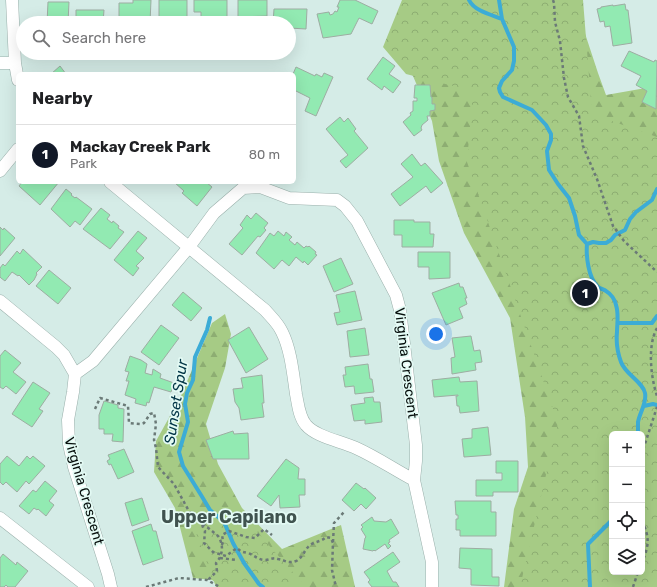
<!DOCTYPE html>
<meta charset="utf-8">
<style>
body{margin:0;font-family:Rubik,sans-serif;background:#f2f2f2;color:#202124}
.controls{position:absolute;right:12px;bottom:12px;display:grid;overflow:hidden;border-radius:6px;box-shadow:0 4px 16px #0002}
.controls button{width:36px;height:36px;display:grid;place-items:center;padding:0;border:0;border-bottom:1px solid #e0e0e0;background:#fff;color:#202124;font:20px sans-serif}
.you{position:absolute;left:436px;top:334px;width:14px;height:14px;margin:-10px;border:3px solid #fff;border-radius:50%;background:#1a73e8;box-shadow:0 0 0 6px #1a73e833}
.badge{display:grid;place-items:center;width:26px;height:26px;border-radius:50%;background:#111827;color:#fff;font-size:13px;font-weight:700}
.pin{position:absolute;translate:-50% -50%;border:2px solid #fff;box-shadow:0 1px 4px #0006}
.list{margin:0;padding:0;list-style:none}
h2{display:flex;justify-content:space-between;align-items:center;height:52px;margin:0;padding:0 16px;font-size:17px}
h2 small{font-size:13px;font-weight:400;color:#757577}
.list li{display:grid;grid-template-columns:26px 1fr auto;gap:12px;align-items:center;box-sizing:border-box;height:60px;padding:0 16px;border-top:1px solid #e0e0e0}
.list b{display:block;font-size:15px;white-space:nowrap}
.list p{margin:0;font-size:13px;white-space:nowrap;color:#757577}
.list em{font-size:13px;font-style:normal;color:#757577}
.icon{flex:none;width:22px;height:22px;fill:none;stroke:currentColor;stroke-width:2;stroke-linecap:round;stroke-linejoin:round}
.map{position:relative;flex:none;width:657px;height:587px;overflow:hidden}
.search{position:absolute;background:#fff;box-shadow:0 4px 16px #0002;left:16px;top:16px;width:280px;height:44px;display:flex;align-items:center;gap:10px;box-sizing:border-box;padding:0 14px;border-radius:22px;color:#757577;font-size:15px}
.panel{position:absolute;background:#fff;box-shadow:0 4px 16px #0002;left:16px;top:72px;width:280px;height:112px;border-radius:6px}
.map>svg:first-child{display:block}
.forest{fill:url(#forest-firs);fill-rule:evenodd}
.park{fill:url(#park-crowns);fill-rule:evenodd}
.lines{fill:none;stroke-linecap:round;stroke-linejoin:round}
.stream{stroke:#3cacd6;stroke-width:4}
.building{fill:#92eab2;stroke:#9dada2}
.minor-casing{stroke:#9ab0ab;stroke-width:13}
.path{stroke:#6b7a77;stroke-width:2.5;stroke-dasharray:3 3;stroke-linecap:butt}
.minor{stroke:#fff;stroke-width:12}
.labels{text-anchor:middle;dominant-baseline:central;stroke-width:3.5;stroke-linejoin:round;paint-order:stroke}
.street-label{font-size:14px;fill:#070f0d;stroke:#e3faf4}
.water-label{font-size:15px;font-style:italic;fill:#023546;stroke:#e3faf4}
.district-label{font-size:18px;font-weight:bold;fill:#40534f;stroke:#e3faf4}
</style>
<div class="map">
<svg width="657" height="587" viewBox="0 0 657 587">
<defs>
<pattern id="forest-firs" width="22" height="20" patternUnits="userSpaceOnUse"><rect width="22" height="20" fill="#a6cb85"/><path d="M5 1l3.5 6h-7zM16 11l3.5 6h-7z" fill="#8dad72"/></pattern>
<pattern id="park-crowns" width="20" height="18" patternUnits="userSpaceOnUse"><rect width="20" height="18" fill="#a6cb85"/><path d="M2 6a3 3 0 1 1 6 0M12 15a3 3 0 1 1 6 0" fill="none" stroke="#8dad72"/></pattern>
</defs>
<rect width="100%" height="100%" fill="#d5ece7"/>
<path class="forest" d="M574 0 598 73 606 95 657 86V587H504L514 509 528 467 525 417 510 318 464 233 439 161 432 121 413 76 399 53ZM612 434H642V572H612Z
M225 314 231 334 225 368 206 424 218 464 242 508 282 549 341 525 355 587H224L212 580 193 578 175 508 154 472 156 441 180 398 212 323Z"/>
<path class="park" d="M402 0H583L592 114 657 137V587H520L558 423 467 162 473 91 406 74 383 47ZM612 434H642V572H612Z
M188 511 241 514 306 587H216Z"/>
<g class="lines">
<path class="stream" d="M469 0C474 11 492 15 502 19
M499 0 502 19 514 47V61L512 70 502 81 499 88 500 92 503 97 532 110 546 125 551 134V140L547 151 549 170 558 184 569 198 575 216 579 235 587 244C586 255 588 278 598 287 600 289 604 289 606 291 611 294 615 300 616 305 619 314 617 324 617 332 616 342 618 354 621 362 625 374 643 382 645 393 647 403 640 412 638 422 638 426 638 430 638 434
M587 244 593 242 599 243H606L611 240 615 235 625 230 630 219 636 212 652 200 657 189
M210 318 207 330 195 357 193 380 187 393 185 404 188 422 179 452 183 466 201 495 210 510 224 522 233 543 244 563 259 584 263 587
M618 323H652L657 316
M644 406 653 404 657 405
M590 587 588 544 612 520"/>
</g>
<path class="building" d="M133 0H151L150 23H119V3H133Z
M159 0H187V23H158V19H159Z
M194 0H227V21H201V12H194Z
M238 0H267V16L238 17Z
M340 0H355L378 11 372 24 359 18 351 34 323 38 317 14 329 12 330 15 333 14 335 11 337 12 339 7H337Z
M48 2H69L68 23H47Z
M625 4 626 10H628L632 43 613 46 610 26 605 27 604 21 600 22 597 9 601 8V7L613 5V6Z
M274 9H307L306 29 289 28V23H273Z
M76 10H104L103 23H76Z
M629 51 654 62 655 60 657 61 656 109 642 102 647 91 636 85 641 76 621 66Z
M383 57 395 66 389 74 401 82 393 93 384 86 382 90 367 79Z
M60 66 66 74H51Z
M296 67 315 76 316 74 322 77 324 73 333 77 316 116 305 111 310 98 294 90 293 74Z
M415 85H430L431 97H432V104H435V110L430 111V116H427L428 120 422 125 421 128 422 130 414 136 403 122 411 115 410 113 413 111V101H417V98H414Z
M340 117 344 122 348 118 356 129 354 131 368 148 346 168 340 161 348 155 326 129Z
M412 154 421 166 425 163 443 183 431 193 426 186 400 206 391 194 413 177 401 164Z
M22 182H59L40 205 19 186Z
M174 182H206L212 187 197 206 182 193 184 191Z
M66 189 72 194 71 195 75 198 76 197 92 209 80 225 75 221 70 227 51 209Z
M101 208 110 215 107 219 112 223 113 221 119 226 118 228 124 232 110 249 83 229Z
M256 213 268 223 264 228 266 230 260 237 258 236 242 255 229 244 243 228 240 225 247 215 251 219Z
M394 220H414V222H430V234H434L433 247H402V235H394Z
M0 227 3 230 4 228 15 238 0 256Z
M138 231 147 238 136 251 144 258 136 266 139 268 133 276 114 260Z
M278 231 284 236 286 232 292 237 289 240 295 245 297 242 304 248 306 246 308 247 309 246 316 252 315 254 317 255 308 265 304 261 303 263 296 257 289 266 282 260 274 269 256 253 270 233 274 236Z
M23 249 42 267 36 273 37 274 34 280 29 285 19 275 18 276 12 272 5 281 1 278 0 277V268L3 264 5 266 17 251 20 254Z
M418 252H450V278L429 279V267H418Z
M341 258 353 284 334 292 323 266Z
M49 270 71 288 58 304 36 286Z
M459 283 460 287H463L467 298H465L467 304 459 308 463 318 446 325 432 293Z
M355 291 362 320 337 325 334 313 340 312 336 295Z
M183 292 202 308 191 321 172 305Z
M161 325 179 338 159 365 141 352Z
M249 327 268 359 246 373 228 340Z
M365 328 369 355 350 357 347 331Z
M471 336 474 351 480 350 482 362 475 363 476 370 452 374 451 358 455 357 452 338Z
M5 350 21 363 13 372 26 382 16 394 6 386 3 389 0 387V356Z
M130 356 141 360 147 364 145 373 152 375 153 369 161 374 160 378 174 383 171 392 154 387 149 403 147 402 146 406 135 403 136 399 125 395 129 381H126L129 372 125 371Z
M368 364 370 379H372L374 392 355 394 354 386 345 387 343 375H346L345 367Z
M262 375 264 403H262L264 417 241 420 239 408 235 402 233 389 243 388 241 378Z
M459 377 460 382 477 381 479 411 460 413 459 406H457L456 396H458V395L434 397 432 380Z
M33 382 50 393 39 409 43 411 32 427 12 414Z
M373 397 374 402H380L382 422 365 424V420L354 421 351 405 365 403 364 398Z
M104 401 118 405V408L124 409 123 442 112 441 113 434H104V429H99V415Z
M488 427 491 455 464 457 462 439 472 438V429Z
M233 431 234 434 248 433 249 459H213L206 440Z
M124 449 134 472 118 479 111 464 109 465 107 461 110 459 108 455Z
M7 456 19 466 27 456 30 459 33 456 45 466 29 484 26 481 17 492 6 482 3 485 0 482V464Z
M286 459 299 468 298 479H305V495H299L300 507 280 508 279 495 271 506 257 496Z
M496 461H518V492H493V496H476V480H502V473H496Z
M45 481 57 491 49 501 54 505 46 516 38 509 37 510 34 508 29 514 19 506 33 490 36 492Z
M356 483 364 489 365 488 376 498 366 509 361 504 354 511 342 500Z
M142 498 149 520 132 526 125 503Z
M455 501H491V512H496V536H460V530H456V519H458V515H456Z
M372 517 374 521 386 522 391 519 399 533 389 540 390 542 388 543 391 546 388 549 385 544 375 551 374 550 373 551 363 549 365 538 366 537 361 529 363 527 361 525Z
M151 524 153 531H156L163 558 143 565 132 531Z
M460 548 492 549V577H499V586L471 585V569L459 568Z
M393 552 400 562 387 571 393 582H396L399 587H372L368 582 370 580 364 572Z
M3 554 16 565 17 562 28 571 15 587H8L6 585 4 587H0V558Z"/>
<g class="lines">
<defs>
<path id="minor" d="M12 0 15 63 18 80
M0 63H15
M0 171 18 149
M110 182 265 310C271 317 278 323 282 332 291 350 293 374 296 394 298 404 299 417 306 425 316 437 341 441 356 448 376 457 395 470 414 480
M0 301 56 347 64 355 75 374
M75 374 93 361 189 247 214 213 243 188 260 187 289 198 337 200 345 206 357 221 396 295 400 310 416 445V461L414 480 432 562V587
M75 374 73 392 68 420 69 444 74 467 108 574 111 587
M0 518 88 587"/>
</defs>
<use href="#minor" class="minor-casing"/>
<path class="path" d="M553 0 554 3 555 22 560 41 564 78 568 97 579 116 583 146 597 179 613 226 624 241 657 272
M657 328C647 346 651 378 657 396
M95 409 100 398 128 406 129 423 141 424 144 423 150 414 154 413 156 424 154 440 156 448 158 467 174 484 190 513 218 536C224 545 223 555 216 563L217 571 209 579V581
M642 455 643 450 657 407
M642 521C650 538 649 545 642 563
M202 525 205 531 204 543 213 552 226 556 237 548C241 552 243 552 248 553 254 555 258 560 265 560 270 560 273 557 278 559 285 560 288 564 296 561 303 558 304 550 310 545 316 541 321 542 326 537L331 538 333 543 332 570 336 587
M333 542 334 523 345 511
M222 545 223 541 222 535 229 531 246 537 255 538 264 529 272 535
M220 558 236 560
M146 587 179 578 207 580 220 587
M633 587 638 572"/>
<use href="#minor" class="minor"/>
</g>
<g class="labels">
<g class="street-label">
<text transform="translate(406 363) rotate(83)">Virginia Crescent</text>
<text transform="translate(84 491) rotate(74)">Virginia Crescent</text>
</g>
<g class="water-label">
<text transform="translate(176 402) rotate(-81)">Sunset Spur</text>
</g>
<g class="district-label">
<text x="229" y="517">Upper Capilano</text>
</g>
</g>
</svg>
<div class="controls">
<button>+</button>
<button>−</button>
<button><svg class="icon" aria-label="locate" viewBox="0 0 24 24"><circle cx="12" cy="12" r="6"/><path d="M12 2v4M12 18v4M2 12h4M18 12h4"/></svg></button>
<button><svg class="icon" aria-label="layers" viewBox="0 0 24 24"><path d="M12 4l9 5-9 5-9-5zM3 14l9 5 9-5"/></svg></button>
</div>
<div class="you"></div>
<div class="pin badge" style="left:585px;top:293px">1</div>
<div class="search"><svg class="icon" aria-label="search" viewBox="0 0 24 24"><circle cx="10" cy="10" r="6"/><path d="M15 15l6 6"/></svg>Search here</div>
<section class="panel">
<h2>Nearby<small></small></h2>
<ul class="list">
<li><span class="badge">1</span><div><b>Mackay Creek Park</b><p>Park</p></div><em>80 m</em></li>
</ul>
</section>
</div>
